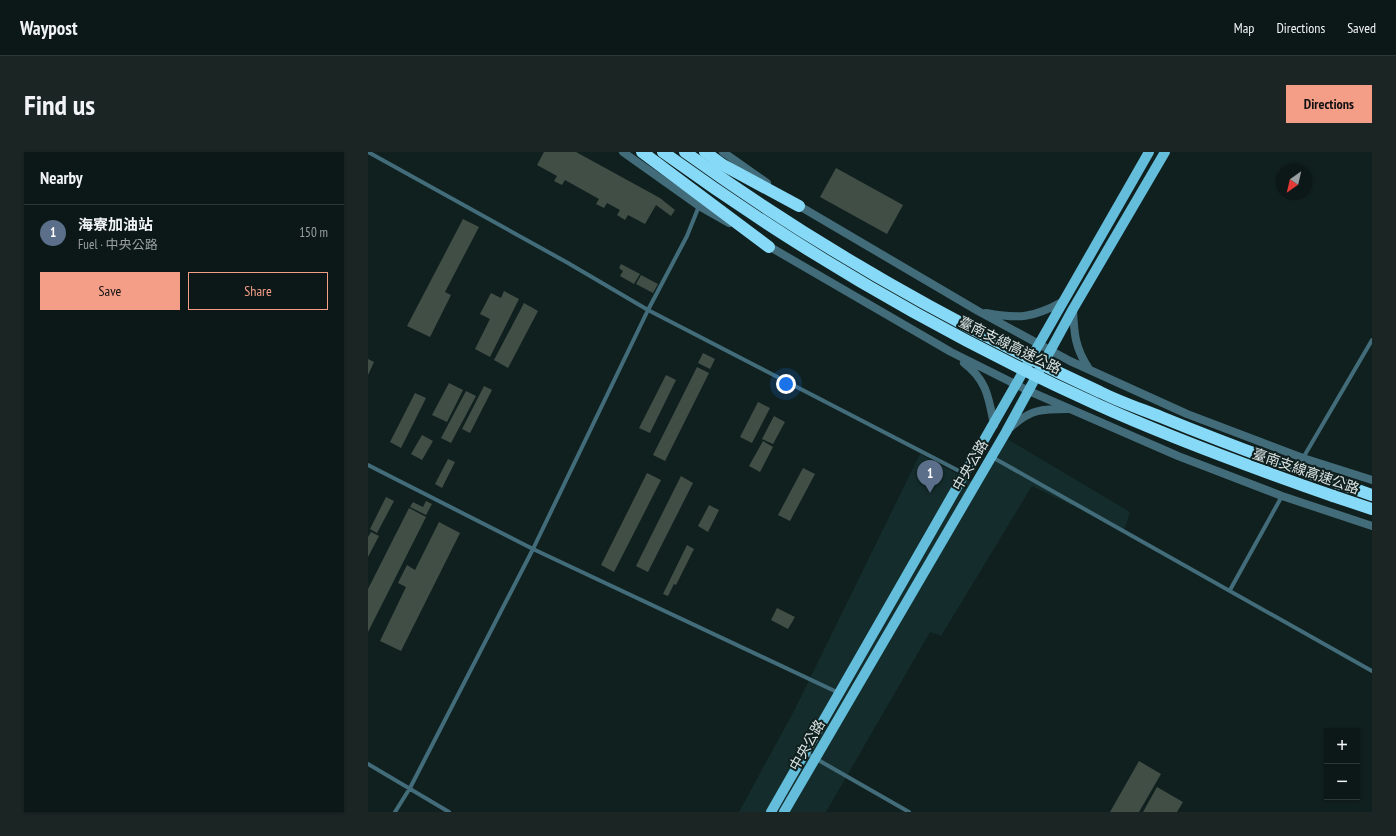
<!DOCTYPE html>
<meta charset="utf-8">
<style>
body{margin:0;font-family:"PT Sans Narrow","Noto Sans TC",sans-serif;background:#1a2524;color:#f1f3f6}
.controls{position:absolute;right:12px;bottom:12px;display:grid;overflow:hidden;border-radius:0px;box-shadow:0 1px 3px #0004}
.controls button{width:36px;height:36px;display:grid;place-items:center;padding:0;border:0;border-bottom:1px solid #2c3736;background:#0c1817;color:#f1f3f6;font:20px sans-serif}
.compass{position:absolute;left:908px;top:12px;width:36px;height:36px;border-radius:50%;background:#0c1817;box-shadow:0 1px 3px #0004;rotate:214deg}
.you{position:absolute;left:418px;top:232px;width:14px;height:14px;margin:-10px;border:3px solid #fff;border-radius:50%;background:#1a73e8;box-shadow:0 0 0 6px #1a73e833}
.badge{display:grid;place-items:center;width:26px;height:26px;border-radius:50%;background:#f49e88;color:#fff;font-size:13px;font-weight:700}
.pin{position:absolute;translate:-50% -33px;filter:drop-shadow(0 1px 2px #0008)}
.pin::after{content:'';position:absolute;top:21px;width:14px;height:12px;background:inherit;clip-path:polygon(0 0,100% 0,50% 100%)}
.list{margin:0;padding:0;list-style:none}
h2{display:flex;justify-content:space-between;align-items:center;height:52px;margin:0;padding:0 16px;font-size:17px}
h2 small{font-size:13px;font-weight:400;color:#9aa0a1}
.list li{display:grid;grid-template-columns:26px 1fr auto;gap:12px;align-items:center;box-sizing:border-box;height:56px;padding:0 16px;border-top:1px solid #2c3736}
.list b{display:block;font-size:15px;white-space:nowrap}
.list p{margin:0;font-size:13px;white-space:nowrap;color:#9aa0a1}
.list em{font-size:13px;font-style:normal;color:#9aa0a1}
.actions{display:flex;gap:8px;padding:12px 16px}
.actions a{flex:1;padding:9px 0;border:1px solid #f49e88;border-radius:0px;text-align:center;font-size:14px;color:#f49e88}
.actions .main{background:#f49e88;color:#111}
.map{position:relative;flex:none;width:1004px;height:660px;overflow:hidden;border-radius:0px}
header{display:flex;align-items:center;gap:24px;box-sizing:border-box;height:56px;padding:0 20px;background:#0c1817;border-bottom:1px solid #2c3736}
header strong{font-size:19px}
nav{display:flex;gap:22px;margin-inline-start:auto;font-size:14px}
.intro{display:flex;align-items:center;justify-content:space-between;box-sizing:border-box;height:96px;padding:0 24px}
h1{margin:0;font-size:28px}
.button{padding:10px 18px;border-radius:0px;background:#f49e88;color:#111;font-size:14px;font-weight:700}
main{display:flex;gap:24px;padding:0 24px}
aside{flex:1;background:#0c1817;border-radius:0px;box-shadow:0 1px 3px #0004}
.map>svg:first-child{display:block}
.built{fill:#142d2c}
.building{fill:#404e46}
.lines{fill:none;stroke-linecap:round;stroke-linejoin:round}
.service{stroke:#436c7a;stroke-width:4}
.minor{stroke:#436c7a;stroke-width:8}
.primary{stroke:#63bddb;stroke-width:10}
.motorway{stroke:#87daf7;stroke-width:12}
.motorway-bridge{stroke:#87daf7;stroke-width:12}
.labels{text-anchor:middle;dominant-baseline:central;stroke-width:4;stroke-linejoin:round;paint-order:stroke}
.street-label{font-size:14px;fill:#dae4e3;stroke:#10201f}
</style>
<header>
<strong>Waypost</strong>
<nav><a>Map</a><a>Directions</a><a>Saved</a></nav>
</header>
<div class="intro"><h1>Find us</h1><a class="button">Directions</a></div>
<main>
<aside>
<h2>Nearby<small></small></h2>
<ul class="list">
<li><span class="badge" style="background:#5c6f8a">1</span><div><b>海寮加油站</b><p>Fuel · 中央公路</p></div><em>150 m</em></li>
</ul>
<div class="actions"><a class="main">Save</a><a>Share</a></div>
</aside>
<div class="map">
<svg width="1004" height="660" viewBox="0 0 1004 660">
<rect width="100%" height="100%" fill="#10201f"/>
<path class="built" d="M639 287 762 360 756 378 664 334 573 484 562 480 458 660H371L426 559 552 302 612 334Z"/>
<path class="building" d="M176 0H208L292 46 307 58 303 64 288 53 277 72 260 63 257 68 249 63 252 58 239 51 236 56 228 52 231 47 197 28 194 33 186 29 189 24 169 13Z
M468 16 535 53 519 82 452 45Z
M95 67 111 75 77 140 83 143 62 185 39 174Z
M253 112 272 122 266 132 252 124 255 119 251 116Z
M273 123 290 132 285 141 268 132Z
M136 139 151 147 122 205 107 197 122 167 112 162 123 141 133 146Z
M156 151 170 159 140 216 126 208Z
M335 201 347 207 342 217 330 211Z
M0 207 6 210 0 223Z
M329 215 341 221 297 309 285 303Z
M298 223 308 228 282 281 271 276Z
M81 231 95 238 79 270 64 263Z
M116 234 124 238 102 281 94 277Z
M98 239 108 244 83 291 73 286Z
M47 241 58 246 33 296 22 290Z
M390 250 402 256 384 291 372 285Z
M406 264 417 270 405 292 394 287Z
M54 283 65 289 54 308 43 302Z
M395 289 405 295 392 320 381 314Z
M80 307 87 310 74 336 67 332Z
M435 316 447 322 422 369 410 363Z
M279 321 293 328 246 420 233 413Z
M313 324 325 331 280 420 268 414Z
M18 345 26 349 9 381 2 377Z
M58 349 64 352 58 363 42 355 45 350 55 355Z
M341 353 351 358 340 380 330 374Z
M41 356 58 365 0 480V437Z
M71 370 92 381 33 499 12 489 38 435 30 431 39 413 47 418Z
M3 380 11 384 0 405V385Z
M319 393 326 397 308 433 306 432 300 444 295 442Z
M409 456 427 465 420 477 403 468Z
M771 609 793 622 771 660H742Z
M789 635 815 650 809 660H775Z"/>
<g class="lines">
<path class="service" d="M0 0 200 111 280 158 595 321
M624 305 1004 519
M935 306 1004 188
M0 313 165 397 471 541
M862 438 914 344
M438 601 541 660
M0 612 81 660
M27 660 42 636 165 397 280 158 319 84 331 54"/>
<path class="minor" d="M255 0 331 54 361 71
M355 0 399 31
M428 52 610 159 702 209 819 262 935 306 1004 328
M397 92 583 200 661 239 810 304 914 344 1004 374
M705 157C706 182 707 196 721 217
M618 161C651 167 665 166 694 150
M596 211C619 228 621 247 626 273
M643 275C663 257 674 257 700 257"/>
<path class="primary" d="M403 660 781 0
M416 660 638 280 705 157 797 0"/>
<path class="motorway" d="M274 0 401 95
M337 0 355 13 431 54
M970 331 1004 343
M965 344 1004 357"/>
<path class="motorway-bridge" d="M295 0C430 98 576 183 728 252 805 287 885 316 965 344
M317 0C447 94 587 173 732 240 752 250 773 257 793 265 852 289 910 311 970 331"/>
</g>
<g class="labels">
<g class="street-label">
<text transform="translate(642 193) rotate(26)">臺南支線高速公路</text>
<text transform="translate(602 313) rotate(-60)">中央公路</text>
<text transform="translate(938 319) rotate(19)">臺南支線高速公路</text>
<text transform="translate(439 593) rotate(-60)">中央公路</text>
</g>
</g>
</svg>
<div class="controls">
<button>+</button>
<button>−</button>
</div>
<svg class="compass" viewBox="-18 -18 36 36"><path d="M0-13l5 13h-10z" fill="#e53935"/><path d="M0 13l5-13h-10z" fill="#9aa0a1"/></svg>
<div class="you"></div>
<div class="pin badge" style="left:562px;top:341px;background:#5c6f8a">1</div>
</div>
</main>
